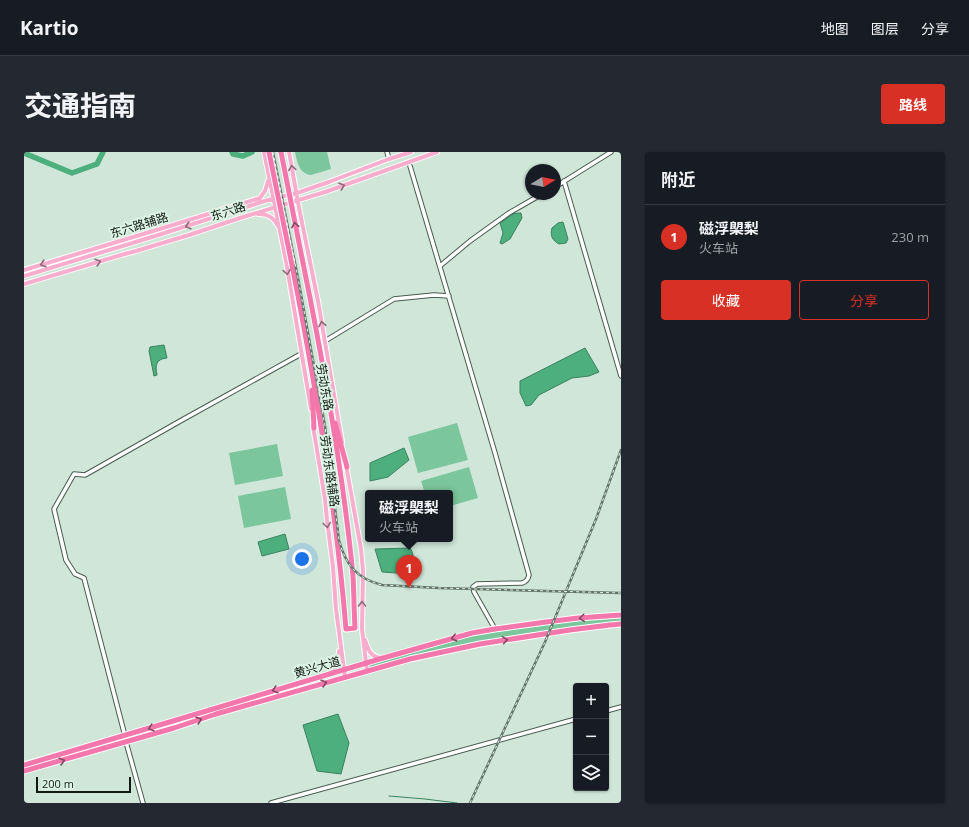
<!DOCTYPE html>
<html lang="zh">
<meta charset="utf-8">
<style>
body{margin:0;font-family:"Open Sans","Noto Sans SC",sans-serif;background:#242831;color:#f1f3f6}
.controls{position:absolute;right:12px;bottom:12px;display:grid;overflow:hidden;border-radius:4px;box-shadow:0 1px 3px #0004}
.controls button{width:36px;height:36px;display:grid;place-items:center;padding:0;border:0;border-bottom:1px solid #363941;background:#171b24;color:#f1f3f6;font:20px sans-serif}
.compass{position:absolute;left:501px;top:12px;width:36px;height:36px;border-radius:50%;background:#171b24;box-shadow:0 1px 3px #0004;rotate:80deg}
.scale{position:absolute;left:12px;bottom:10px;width:95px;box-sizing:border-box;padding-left:4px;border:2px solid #111914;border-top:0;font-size:11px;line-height:14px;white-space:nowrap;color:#111914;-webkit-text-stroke:3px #dcf3e5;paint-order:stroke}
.you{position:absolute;left:278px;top:407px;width:14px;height:14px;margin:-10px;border:3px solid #fff;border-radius:50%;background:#1a73e8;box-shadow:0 0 0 6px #1a73e833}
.badge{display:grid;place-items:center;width:26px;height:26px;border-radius:50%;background:#d93025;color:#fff;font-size:13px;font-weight:700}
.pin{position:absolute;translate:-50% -33px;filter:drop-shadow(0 1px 2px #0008)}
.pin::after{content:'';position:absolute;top:21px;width:14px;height:12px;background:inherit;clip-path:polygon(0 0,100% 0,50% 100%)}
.popup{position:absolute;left:341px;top:338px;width:88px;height:52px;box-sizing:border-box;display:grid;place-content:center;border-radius:4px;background:#171b24;filter:drop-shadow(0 1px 3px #0005);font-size:13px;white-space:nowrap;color:#9ea1a6}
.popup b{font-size:15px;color:#f1f3f6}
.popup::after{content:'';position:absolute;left:50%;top:100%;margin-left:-8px;border:8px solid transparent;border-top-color:#171b24}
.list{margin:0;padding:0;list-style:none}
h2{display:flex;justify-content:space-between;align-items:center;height:52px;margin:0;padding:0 16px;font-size:17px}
h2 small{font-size:13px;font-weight:400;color:#9ea1a6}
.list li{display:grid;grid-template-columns:26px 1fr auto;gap:12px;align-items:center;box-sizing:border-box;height:64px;padding:0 16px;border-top:1px solid #363941}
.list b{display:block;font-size:15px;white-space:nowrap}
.list p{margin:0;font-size:13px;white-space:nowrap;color:#9ea1a6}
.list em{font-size:13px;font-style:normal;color:#9ea1a6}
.actions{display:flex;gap:8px;padding:12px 16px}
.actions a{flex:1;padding:9px 0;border:1px solid #d93025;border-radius:4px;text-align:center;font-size:14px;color:#d93025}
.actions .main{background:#d93025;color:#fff}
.icon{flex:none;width:22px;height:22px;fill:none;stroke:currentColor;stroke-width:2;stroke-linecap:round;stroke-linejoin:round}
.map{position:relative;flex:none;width:597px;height:651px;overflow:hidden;border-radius:4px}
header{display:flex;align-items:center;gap:24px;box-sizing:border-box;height:56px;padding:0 20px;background:#171b24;border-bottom:1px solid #363941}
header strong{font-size:19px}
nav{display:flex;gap:22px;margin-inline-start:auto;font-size:14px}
.intro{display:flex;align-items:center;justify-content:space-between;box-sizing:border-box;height:96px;padding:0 24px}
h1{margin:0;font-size:28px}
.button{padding:10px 18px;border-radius:4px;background:#d93025;color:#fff;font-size:14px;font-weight:700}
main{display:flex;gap:24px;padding:0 24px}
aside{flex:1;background:#171b24;border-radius:4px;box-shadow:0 1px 3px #0004}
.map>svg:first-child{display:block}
.green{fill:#7bc69c}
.water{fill:#4daf7d;stroke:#3b825e}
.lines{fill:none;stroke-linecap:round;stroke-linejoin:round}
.stream{stroke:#3b825e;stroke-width:1}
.river{stroke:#4daf7d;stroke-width:5.5}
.minor-casing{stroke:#485c50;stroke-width:5.5}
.major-casing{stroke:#fff;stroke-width:6}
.highway-casing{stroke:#fff;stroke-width:7}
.minor{stroke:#fff;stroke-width:3.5}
.major{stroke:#f8adcd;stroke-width:4}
.highway{stroke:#f477ac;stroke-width:5}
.rail-casing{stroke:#65746b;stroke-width:2.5}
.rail{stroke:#dcf3e5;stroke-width:1;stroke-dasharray:3;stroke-linecap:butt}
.highway-bridge-casing{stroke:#fff;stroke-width:7;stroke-linecap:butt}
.highway-bridge{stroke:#f477ac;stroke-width:5}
.oneway{stroke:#906a7a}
.oneway2{stroke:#824860}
.labels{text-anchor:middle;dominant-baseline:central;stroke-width:4;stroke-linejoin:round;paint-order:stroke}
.street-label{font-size:12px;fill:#111914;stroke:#dcf3e5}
</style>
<header>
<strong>Kartio</strong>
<nav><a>地图</a><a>图层</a><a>分享</a></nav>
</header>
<div class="intro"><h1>交通指南</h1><a class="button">路线</a></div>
<main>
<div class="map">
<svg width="597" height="651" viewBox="0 0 597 651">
<rect width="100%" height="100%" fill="#cfe6d8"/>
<path class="green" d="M271 0H303L307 17 287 23C275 22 273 9 271 0Z
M433 271 444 308 394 321 384 285Z
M253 292 259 324 211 333 205 301Z
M445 315 454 346 426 354V341H401L397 329Z
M261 335 267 367 220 376 214 344Z
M597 466V469C512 478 425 493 343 516L342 514C376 504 410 493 445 485 495 473 546 469 597 466Z"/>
<path class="water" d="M494 61H497L498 66 486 87 478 92 476 91 479 81 476 71 489 62Z
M539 70 544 87 542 91 535 92C528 88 526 84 528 76L534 71Z
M140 193 143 206C132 207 131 213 133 223L130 224 125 199 126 195Z
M561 196 575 220 565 224 548 226 515 243 507 253 502 254 496 241V229Z
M380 296 385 308 364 325 346 329V311Z
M261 382 265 397 238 404 234 390Z
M386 396C392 404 388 413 386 422L358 420 351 397Z
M314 562 325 591 317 622 293 619 279 573Z"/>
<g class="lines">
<path class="stream" d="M365 644 401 647 433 651"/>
<path class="river" d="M208 0 209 2 219 4 228 0
M0 1 48 21 73 12 79 0"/>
<defs>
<path id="minor" d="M363 0 365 7
M386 14 471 301 505 423C504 428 502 430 498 431L453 432 449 435 450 440 471 477
M540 29 597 224
M531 35 587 0
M416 114 446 89 485 61 518 42
M301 189 370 147 410 143 425 144
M582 559 597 555
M101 584 60 426 51 422 42 408 30 357 50 322 61 323 158 268 277 202
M102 590 119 651
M247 651 552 567"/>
<path id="major" d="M240 0 253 64 262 109 287 257
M265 0 275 56 294 149 318 290
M235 47 241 39 244 29
M234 62C244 62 249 65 254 74
M0 118 139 76 236 46
M0 124 128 85 244 48 276 40 305 30 365 7 387 0
M0 132 97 103 112 99 165 83 216 66 301 40 413 0
M289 274 301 347 303 368 309 415 312 457 321 525
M322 313 329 352 337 397 339 419 338 477 343 519
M341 488C344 498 347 506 359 506
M306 521C313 515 315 508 315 499"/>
<path id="highway" d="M268 113C292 234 312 354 322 477L331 476C330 458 330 441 329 424 319 319 300 214 279 111
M288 238 290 276
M311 271 323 315
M0 613 149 569 359 506 448 481 471 477 522 470 554 466 597 463
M0 619 150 576 192 562 386 507 456 492 546 478 586 473 597 472"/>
</defs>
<use href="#minor" class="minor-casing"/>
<use href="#major" class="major-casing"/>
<use href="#highway" class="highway-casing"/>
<use href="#minor" class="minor"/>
<use href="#major" class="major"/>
<use href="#highway" class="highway"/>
<defs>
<path id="rail" d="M249 0 274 126 301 274 315 388C321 412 333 427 358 433L415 436 597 441
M446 651 521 490 572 367 597 298"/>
</defs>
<use href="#rail" class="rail-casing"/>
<use href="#rail" class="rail"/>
<defs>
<path id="highway-bridge" d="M245 0 268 113
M257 0 279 111"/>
</defs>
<use href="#highway-bridge" class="highway-bridge-casing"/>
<use href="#highway-bridge" class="highway-bridge"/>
</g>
<defs><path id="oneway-chevron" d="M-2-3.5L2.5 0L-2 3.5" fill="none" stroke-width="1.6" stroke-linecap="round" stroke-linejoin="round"/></defs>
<g class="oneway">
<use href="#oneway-chevron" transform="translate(268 16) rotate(-99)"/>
<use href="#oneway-chevron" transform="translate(318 34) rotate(-19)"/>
<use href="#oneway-chevron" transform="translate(164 74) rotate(162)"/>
<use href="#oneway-chevron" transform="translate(74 110) rotate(-17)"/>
<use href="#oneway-chevron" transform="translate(19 112) rotate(163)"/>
<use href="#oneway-chevron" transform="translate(263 120) rotate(81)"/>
<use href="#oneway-chevron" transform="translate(298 172) rotate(-100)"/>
<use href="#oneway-chevron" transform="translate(303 373) rotate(83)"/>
<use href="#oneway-chevron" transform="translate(338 452) rotate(-90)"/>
</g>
<g class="oneway2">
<use href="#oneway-chevron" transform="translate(271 73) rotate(-101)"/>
<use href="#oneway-chevron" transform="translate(558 466) rotate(175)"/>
<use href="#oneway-chevron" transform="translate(430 486) rotate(166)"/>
<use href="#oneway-chevron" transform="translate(481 488) rotate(-9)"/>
<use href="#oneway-chevron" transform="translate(300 531) rotate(-16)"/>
<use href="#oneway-chevron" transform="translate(251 538) rotate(162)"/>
<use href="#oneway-chevron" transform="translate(175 568) rotate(-17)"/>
<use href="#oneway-chevron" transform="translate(127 576) rotate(163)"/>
<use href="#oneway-chevron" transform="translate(38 609) rotate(-16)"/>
</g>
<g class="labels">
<g class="street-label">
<text transform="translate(204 59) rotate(-18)">东六路</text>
<text transform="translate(115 73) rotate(-17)">东六路辅路</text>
<text transform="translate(301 235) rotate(80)">劳动东路</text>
<text transform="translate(306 319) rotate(82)">劳动东路辅路</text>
<text transform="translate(293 515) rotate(-16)">黄兴大道</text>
</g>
</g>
</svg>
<div class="controls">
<button>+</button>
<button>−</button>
<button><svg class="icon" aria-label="layers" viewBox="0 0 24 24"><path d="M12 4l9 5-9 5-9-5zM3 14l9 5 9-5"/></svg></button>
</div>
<svg class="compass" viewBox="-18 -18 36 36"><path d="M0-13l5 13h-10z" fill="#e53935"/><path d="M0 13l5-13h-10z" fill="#9ea1a6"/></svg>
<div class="scale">200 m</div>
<div class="you"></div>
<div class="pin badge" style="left:385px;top:436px">1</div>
<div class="popup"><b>磁浮㮾梨</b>火车站</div>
</div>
<aside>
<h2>附近<small></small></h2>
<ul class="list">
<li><span class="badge">1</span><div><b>磁浮㮾梨</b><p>火车站</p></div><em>230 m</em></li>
</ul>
<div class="actions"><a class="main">收藏</a><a>分享</a></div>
</aside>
</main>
